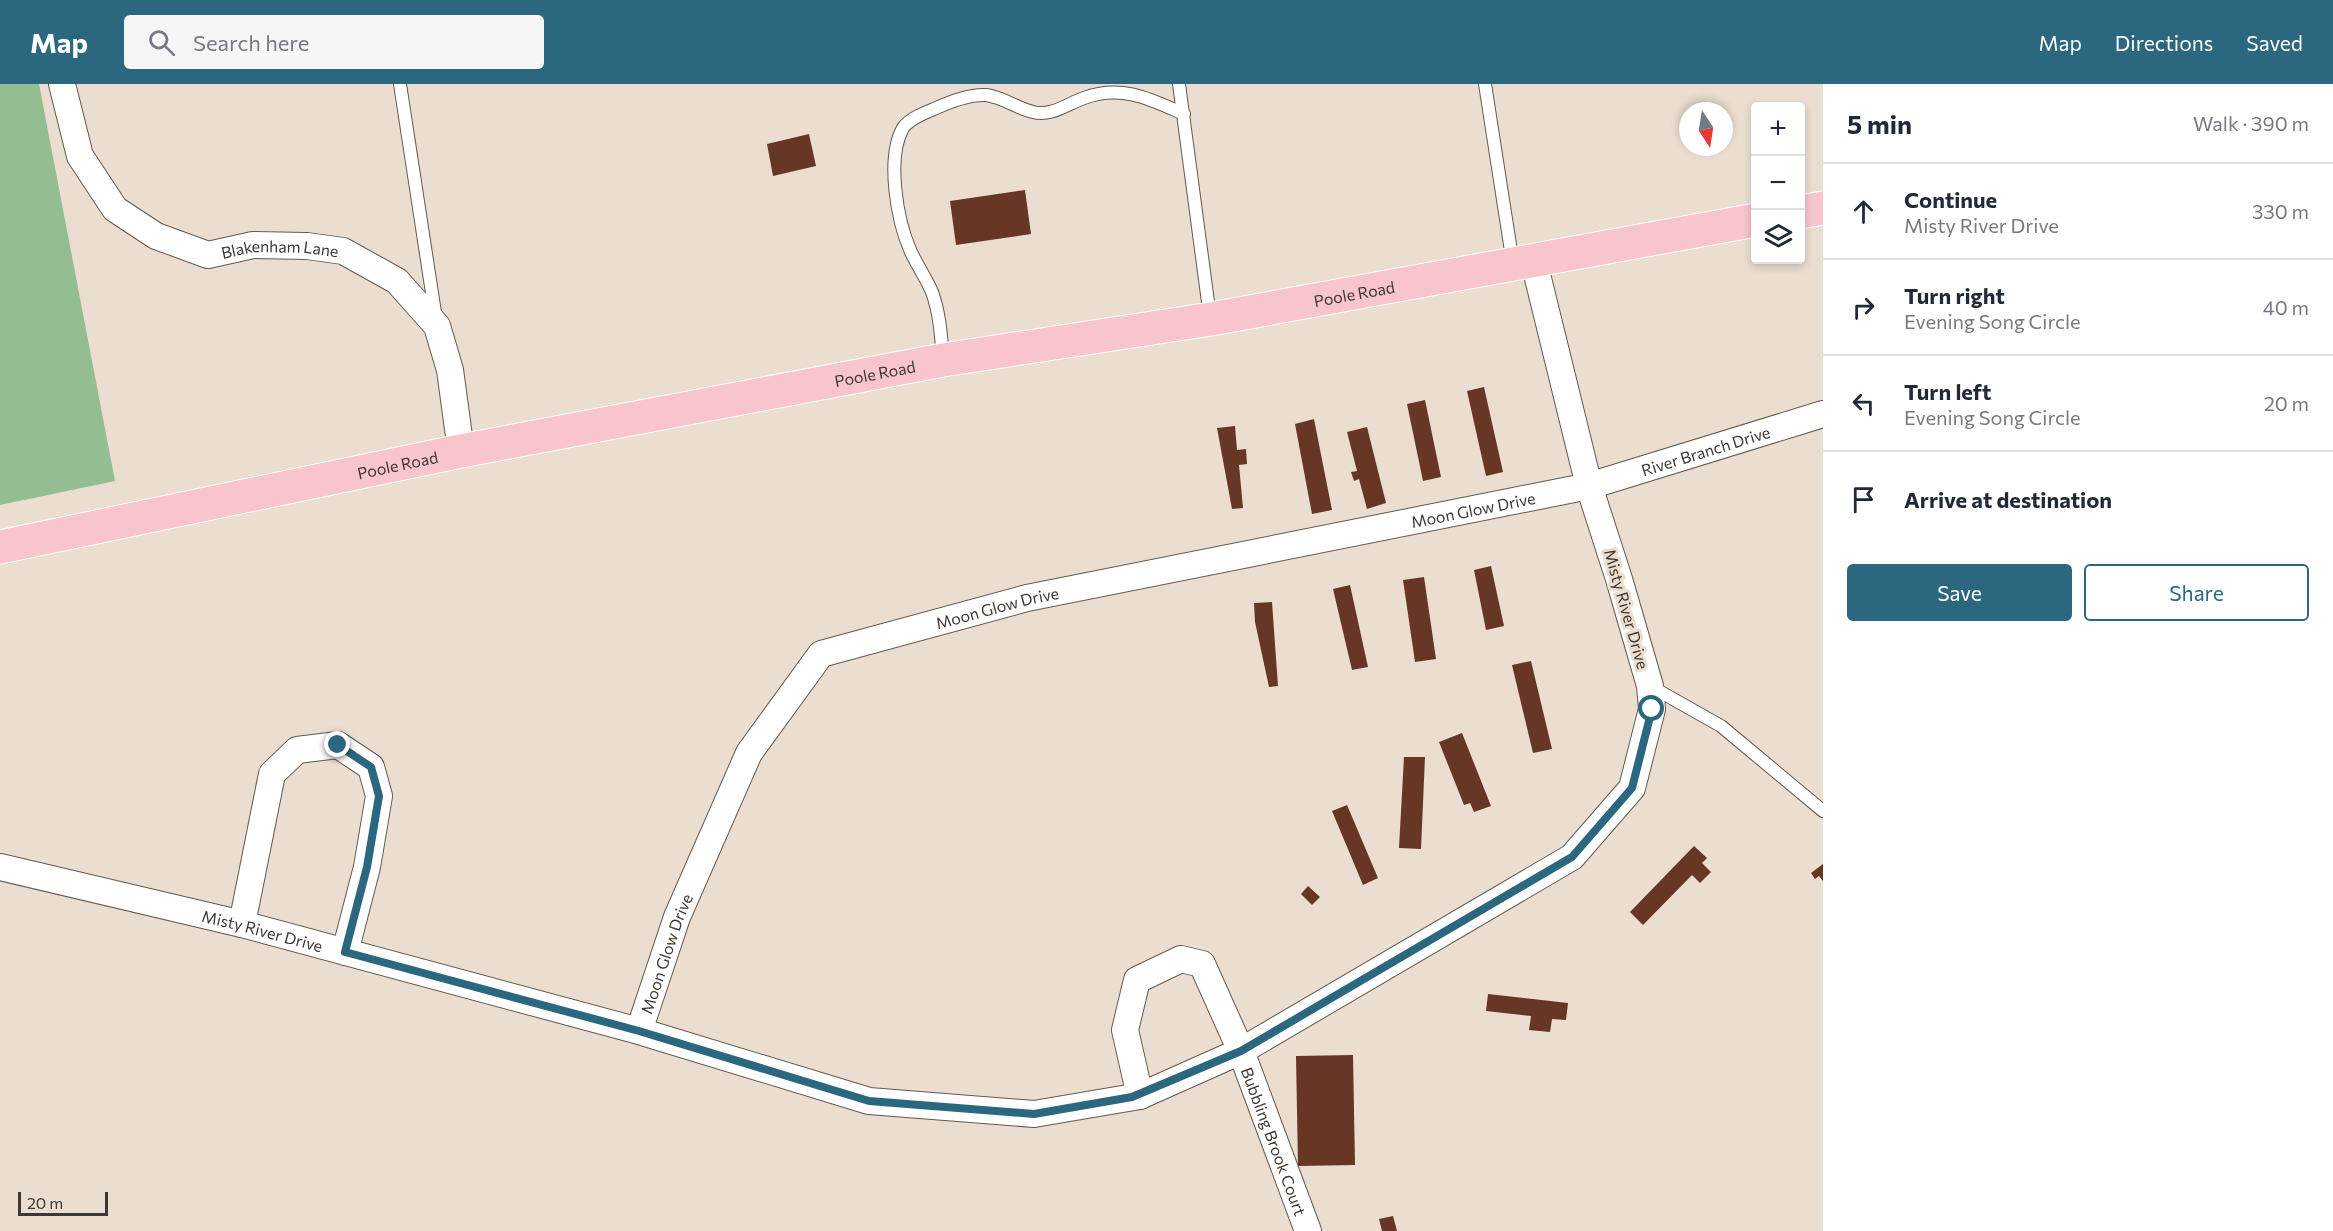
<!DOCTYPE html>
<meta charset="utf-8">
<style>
body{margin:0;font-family:Commissioner,sans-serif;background:#f6f6f7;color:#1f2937}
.controls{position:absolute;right:18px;top:18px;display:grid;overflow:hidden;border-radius:6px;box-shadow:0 3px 9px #0003}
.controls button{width:54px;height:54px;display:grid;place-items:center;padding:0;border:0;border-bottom:2px solid #e0e1e3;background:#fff;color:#1f2937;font:30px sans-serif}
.compass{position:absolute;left:1679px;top:18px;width:54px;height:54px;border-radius:50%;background:#fff;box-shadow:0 3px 9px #0003;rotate:168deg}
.scale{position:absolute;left:18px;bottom:15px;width:90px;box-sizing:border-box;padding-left:6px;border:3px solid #3d3833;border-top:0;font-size:16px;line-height:21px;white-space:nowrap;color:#3d3833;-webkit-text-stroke:4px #ebded0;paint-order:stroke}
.stop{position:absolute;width:18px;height:18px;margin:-14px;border:4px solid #2b677e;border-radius:50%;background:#fff}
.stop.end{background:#2b677e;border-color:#fff;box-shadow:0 2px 6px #0008}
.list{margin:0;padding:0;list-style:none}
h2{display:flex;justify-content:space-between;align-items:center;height:78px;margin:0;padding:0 24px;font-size:26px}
h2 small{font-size:20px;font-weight:400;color:#747a83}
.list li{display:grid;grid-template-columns:39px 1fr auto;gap:18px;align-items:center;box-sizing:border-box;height:96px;padding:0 24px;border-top:2px solid #e0e1e3}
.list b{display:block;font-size:22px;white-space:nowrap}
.list p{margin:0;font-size:20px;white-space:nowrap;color:#747a83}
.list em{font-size:20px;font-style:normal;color:#747a83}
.actions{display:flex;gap:12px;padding:18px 24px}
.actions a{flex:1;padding:14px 0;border:2px solid #2b677e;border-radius:6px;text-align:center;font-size:21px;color:#2b677e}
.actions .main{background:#2b677e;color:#fff}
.icon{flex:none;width:33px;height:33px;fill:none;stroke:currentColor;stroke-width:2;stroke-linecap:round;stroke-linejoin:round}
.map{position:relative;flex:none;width:1823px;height:1147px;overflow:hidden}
header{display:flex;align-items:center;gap:36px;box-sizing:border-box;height:84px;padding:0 30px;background:#2b677e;color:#fff}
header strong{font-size:28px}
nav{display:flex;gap:33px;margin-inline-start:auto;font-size:21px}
.search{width:420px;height:54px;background:#f6f6f7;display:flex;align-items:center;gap:15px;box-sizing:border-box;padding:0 21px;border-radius:6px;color:#747a83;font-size:22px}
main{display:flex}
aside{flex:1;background:#fff}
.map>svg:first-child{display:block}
.forest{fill:#94be91}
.building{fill:#683625}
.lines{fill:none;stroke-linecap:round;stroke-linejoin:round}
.lane-casing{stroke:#63594d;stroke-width:14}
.street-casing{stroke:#63594d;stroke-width:28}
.primary-casing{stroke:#fff;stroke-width:35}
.lane{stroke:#fff;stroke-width:12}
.street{stroke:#fff;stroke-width:26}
.primary{stroke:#f7c5cb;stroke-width:33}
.route{stroke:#2b677e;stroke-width:8}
.labels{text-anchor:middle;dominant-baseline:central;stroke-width:6;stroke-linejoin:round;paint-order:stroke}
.street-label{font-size:16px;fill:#3d3833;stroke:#ebded0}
</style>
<header>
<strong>Map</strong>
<div class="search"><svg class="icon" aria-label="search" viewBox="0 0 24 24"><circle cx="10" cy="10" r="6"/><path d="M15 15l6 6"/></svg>Search here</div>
<nav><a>Map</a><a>Directions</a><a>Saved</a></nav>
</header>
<main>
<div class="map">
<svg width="1823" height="1147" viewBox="0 0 1823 1147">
<rect width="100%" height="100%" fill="#ebded0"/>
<path class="forest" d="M0 0H39L115 397 0 421Z"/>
<path class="building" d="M809 50 816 82 773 92 767 60Z
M1025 106 1031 150 956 161 950 117Z
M1484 303 1503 388 1486 392 1467 307Z
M1425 316 1441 393 1423 397 1407 320Z
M1314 335 1332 426 1312 430 1295 340Z
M1235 342 1237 366 1246 365 1247 380 1239 381 1243 424 1232 425 1217 344Z
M1367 343 1386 419 1367 425 1359 395 1354 397 1351 388 1357 387 1347 348Z
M1491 482 1504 542 1486 546 1474 486Z
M1424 493 1436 575 1415 578 1403 496Z
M1350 501 1368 583 1352 586 1333 505Z
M1272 518 1278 602 1269 603 1255 538 1254 519Z
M1531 577 1552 665 1533 669 1512 581Z
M1462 649 1491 722 1474 728 1470 719 1464 721 1439 658Z
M1404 673H1425L1421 765 1399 764Z
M1347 721 1378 794 1363 801 1332 727Z
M1694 762 1707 774 1702 779 1711 788 1700 799 1692 791 1643 841 1630 828Z
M1823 780V797L1819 792 1815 795 1811 789Z
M1308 802 1320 813 1312 821 1301 810Z
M1488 910 1568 919 1566 936 1552 935 1550 948 1529 946 1531 932 1486 927Z
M1353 971 1355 1081 1298 1082 1296 972Z
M1393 1132 1397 1147H1382L1379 1135Z"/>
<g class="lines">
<defs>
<path id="lane" d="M400 0 436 235
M1179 0 1210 233
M1485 0 1513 180
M943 275C941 252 940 230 932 208 926 194 917 181 911 168 897 137 886 74 903 44 909 35 924 29 934 25 949 18 969 10 986 11 1003 13 1016 24 1033 28 1051 33 1067 20 1084 14 1122 0 1150 15 1184 30
M1650 602 1721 642 1823 727"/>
<g id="street">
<path id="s1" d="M62 0 80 72 115 125 156 152 208 171 253 161 307 162 343 167 397 197 437 242 450 286 461 367"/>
<path id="s2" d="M0 783 242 840 639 947 869 1017 1034 1030 1140 1012 1241 967 1572 773 1632 704 1652 625 1650 602 1619 495 1589 402 1534 178"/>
<path d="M242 840 272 690 297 666 338 661 371 683 379 712 367 783 345 868"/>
<path id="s3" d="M639 947 677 833 749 669 821 570 1027 514 1589 402 1823 330"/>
<path id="s4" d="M1140 1012 1125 946 1137 896 1181 875 1202 880 1241 967 1308 1147"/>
</g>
<g id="primary">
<path d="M1800 128 1823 124"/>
<path id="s5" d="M0 463 461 367 943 276 1211 235 1756 136"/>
</g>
</defs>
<use href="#lane" class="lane-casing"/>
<use href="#street" class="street-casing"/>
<use href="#primary" class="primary-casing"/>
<use href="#lane" class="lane"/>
<use href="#street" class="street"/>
<use href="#primary" class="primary"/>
</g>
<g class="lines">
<path class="route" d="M338 661 371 683 379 712 367 783 345 868 639 947 869 1017 1034 1030 1132 1013 1241 967 1572 773 1632 704 1652 625"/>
</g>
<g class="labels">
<g class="street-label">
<text stroke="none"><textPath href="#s1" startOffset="315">Blakenham Lane</textPath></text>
<text stroke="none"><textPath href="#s5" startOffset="1378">Poole Road</textPath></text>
<text stroke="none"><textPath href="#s5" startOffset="892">Poole Road</textPath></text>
<text stroke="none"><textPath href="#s3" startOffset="1330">River Branch Drive</textPath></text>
<text stroke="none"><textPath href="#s5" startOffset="406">Poole Road</textPath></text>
<text stroke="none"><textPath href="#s3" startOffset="1090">Moon Glow Drive</textPath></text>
<text stroke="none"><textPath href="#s3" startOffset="604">Moon Glow Drive</textPath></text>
<text transform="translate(1627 525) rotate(74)">Misty River Drive</text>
<text stroke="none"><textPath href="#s2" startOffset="270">Misty River Drive</textPath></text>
<text stroke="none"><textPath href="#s3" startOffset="82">Moon Glow Drive</textPath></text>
<text stroke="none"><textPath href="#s4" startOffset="381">Bubbling Brook Court</textPath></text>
</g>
</g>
</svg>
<div class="controls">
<button>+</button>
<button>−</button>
<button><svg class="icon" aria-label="layers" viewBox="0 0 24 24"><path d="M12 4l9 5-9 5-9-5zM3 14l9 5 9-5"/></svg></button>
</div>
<svg class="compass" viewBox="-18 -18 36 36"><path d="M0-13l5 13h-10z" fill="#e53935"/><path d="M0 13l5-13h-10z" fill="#747a83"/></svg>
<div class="scale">20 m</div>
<div class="stop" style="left:1652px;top:625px"></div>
<div class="stop end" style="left:338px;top:661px"></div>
</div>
<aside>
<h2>5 min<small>Walk · 390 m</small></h2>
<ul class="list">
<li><svg class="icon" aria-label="ahead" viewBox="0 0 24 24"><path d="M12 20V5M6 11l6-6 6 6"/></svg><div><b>Continue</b><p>Misty River Drive</p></div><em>330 m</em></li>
<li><svg class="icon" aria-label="right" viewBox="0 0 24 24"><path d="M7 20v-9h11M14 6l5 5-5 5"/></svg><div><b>Turn right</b><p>Evening Song Circle</p></div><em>40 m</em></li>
<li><svg class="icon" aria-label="left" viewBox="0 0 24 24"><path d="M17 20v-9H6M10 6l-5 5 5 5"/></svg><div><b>Turn left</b><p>Evening Song Circle</p></div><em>20 m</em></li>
<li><svg class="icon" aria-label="arrive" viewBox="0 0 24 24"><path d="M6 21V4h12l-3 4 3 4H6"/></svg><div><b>Arrive at destination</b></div></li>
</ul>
<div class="actions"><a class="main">Save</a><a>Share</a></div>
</aside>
</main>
